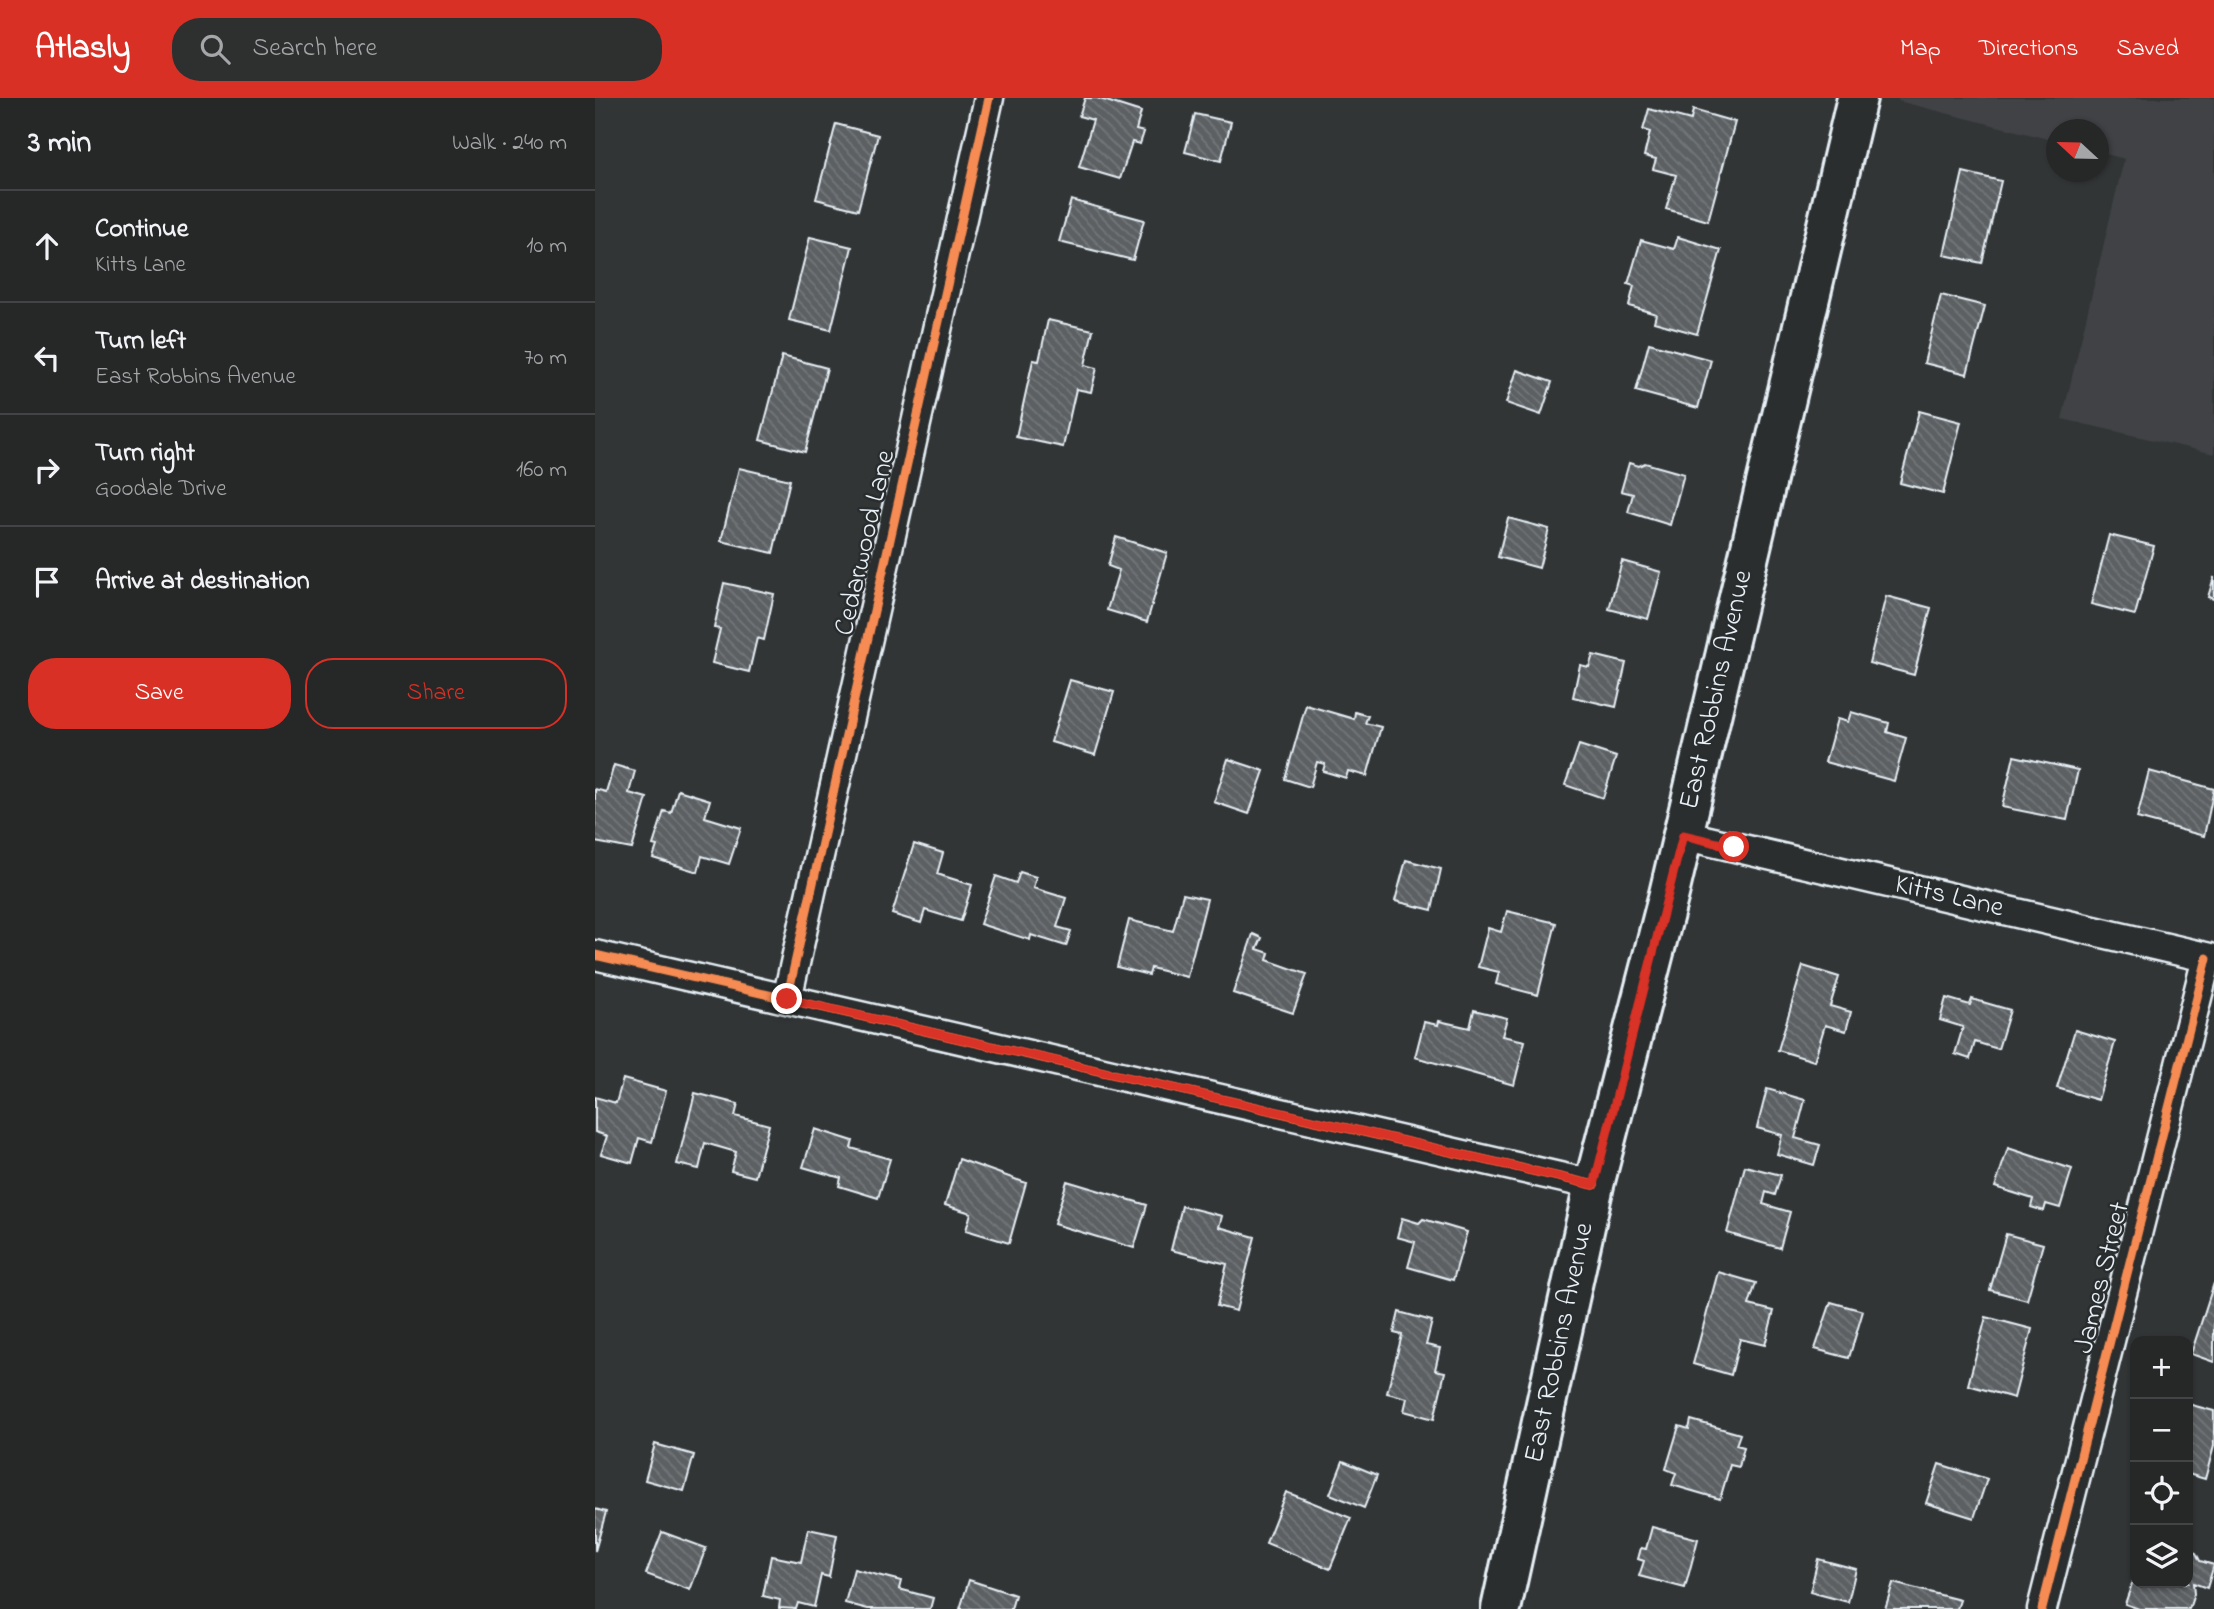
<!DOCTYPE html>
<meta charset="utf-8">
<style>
body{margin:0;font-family:"Indie Flower",sans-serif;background:#2e3030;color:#f1f3f6}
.controls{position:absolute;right:21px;bottom:21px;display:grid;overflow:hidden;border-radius:14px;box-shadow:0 2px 5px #0004}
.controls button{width:63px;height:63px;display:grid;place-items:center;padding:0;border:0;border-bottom:2px solid #424445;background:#262828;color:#f1f3f6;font:35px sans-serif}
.compass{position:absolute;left:1451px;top:21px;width:63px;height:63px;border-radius:50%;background:#262828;box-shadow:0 2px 5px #0004;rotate:292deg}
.stop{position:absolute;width:21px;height:21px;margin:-16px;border:5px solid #d93025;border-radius:50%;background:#fff}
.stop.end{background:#d93025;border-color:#fff;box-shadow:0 2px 7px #0008}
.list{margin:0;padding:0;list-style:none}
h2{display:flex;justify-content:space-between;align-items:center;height:91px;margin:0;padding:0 28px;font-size:30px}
h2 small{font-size:23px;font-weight:400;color:#a4a6a8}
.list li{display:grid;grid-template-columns:46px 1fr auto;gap:21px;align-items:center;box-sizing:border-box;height:112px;padding:0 28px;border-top:2px solid #424445}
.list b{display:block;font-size:26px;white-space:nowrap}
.list p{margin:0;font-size:23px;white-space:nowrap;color:#a4a6a8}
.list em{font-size:23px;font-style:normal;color:#a4a6a8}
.actions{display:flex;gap:14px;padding:21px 28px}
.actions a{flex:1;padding:16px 0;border:2px solid #d93025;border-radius:28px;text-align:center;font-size:24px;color:#d93025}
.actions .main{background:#d93025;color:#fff}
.icon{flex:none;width:38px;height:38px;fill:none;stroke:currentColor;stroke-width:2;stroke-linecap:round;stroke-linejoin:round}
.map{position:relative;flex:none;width:1619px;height:1511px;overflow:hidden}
header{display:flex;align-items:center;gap:42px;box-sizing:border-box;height:98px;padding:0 35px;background:#d93025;color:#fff}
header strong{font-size:33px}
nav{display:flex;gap:38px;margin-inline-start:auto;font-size:24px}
.search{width:490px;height:63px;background:#2e3030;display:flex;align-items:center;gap:18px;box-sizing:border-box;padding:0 24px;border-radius:28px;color:#a4a6a8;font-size:26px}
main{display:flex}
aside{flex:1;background:#262828}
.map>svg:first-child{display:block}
.built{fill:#3f4244}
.building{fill:url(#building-back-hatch);stroke:#e8f1f8;stroke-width:2}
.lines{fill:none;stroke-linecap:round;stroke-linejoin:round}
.minor-casing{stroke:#e8f1f8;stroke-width:33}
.secondary-casing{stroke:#e8f1f8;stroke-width:44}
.minor{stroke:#2a2d2e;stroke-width:28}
.secondary{stroke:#2a2d2e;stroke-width:38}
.cycleway-casing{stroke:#2a2d2e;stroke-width:13}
.cycleway{stroke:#f68b52;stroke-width:9}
.route{stroke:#d93025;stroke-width:9}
.labels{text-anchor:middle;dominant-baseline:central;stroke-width:5;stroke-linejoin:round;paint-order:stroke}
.street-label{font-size:28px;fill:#e8f1f8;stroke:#2a2d2e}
</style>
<header>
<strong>Atlasly</strong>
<div class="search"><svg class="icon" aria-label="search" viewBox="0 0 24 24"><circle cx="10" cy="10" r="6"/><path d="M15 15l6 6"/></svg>Search here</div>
<nav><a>Map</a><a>Directions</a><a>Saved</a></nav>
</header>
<main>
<aside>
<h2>3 min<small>Walk · 240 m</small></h2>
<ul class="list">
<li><svg class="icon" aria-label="ahead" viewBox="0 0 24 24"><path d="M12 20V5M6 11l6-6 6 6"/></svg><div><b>Continue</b><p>Kitts Lane</p></div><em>10 m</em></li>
<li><svg class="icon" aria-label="left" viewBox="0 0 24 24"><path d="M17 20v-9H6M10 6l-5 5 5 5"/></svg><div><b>Turn left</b><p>East Robbins Avenue</p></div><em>70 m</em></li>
<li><svg class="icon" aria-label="right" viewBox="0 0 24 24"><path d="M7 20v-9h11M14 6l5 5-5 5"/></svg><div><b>Turn right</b><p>Goodale Drive</p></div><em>160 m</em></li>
<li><svg class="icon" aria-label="arrive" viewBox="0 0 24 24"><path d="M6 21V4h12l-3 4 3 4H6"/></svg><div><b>Arrive at destination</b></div></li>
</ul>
<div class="actions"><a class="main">Save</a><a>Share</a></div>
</aside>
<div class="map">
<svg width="1619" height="1511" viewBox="0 0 1619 1511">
<defs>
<pattern id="building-back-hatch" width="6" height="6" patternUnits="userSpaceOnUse" patternTransform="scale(1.75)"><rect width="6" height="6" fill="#5c6063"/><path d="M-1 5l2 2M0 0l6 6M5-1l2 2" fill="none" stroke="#73777a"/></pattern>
</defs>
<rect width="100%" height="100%" fill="#323536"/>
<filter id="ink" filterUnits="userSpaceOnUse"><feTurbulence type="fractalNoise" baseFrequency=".0143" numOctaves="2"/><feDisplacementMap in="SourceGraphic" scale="14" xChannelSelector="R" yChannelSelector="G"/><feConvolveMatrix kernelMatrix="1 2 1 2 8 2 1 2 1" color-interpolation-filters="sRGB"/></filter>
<g filter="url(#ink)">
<path class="built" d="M1304 0H1619V356L1467 321 1529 61 1504 54V32H1462L1461 43 1303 3Z"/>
<path class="building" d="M490 0H502L546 14 541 32 549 34 545 46 537 44 525 81 484 69 498 22 484 18Z
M1054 11 1096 22 1098 12 1140 24 1113 123 1071 111 1081 77 1058 71 1061 61 1049 58 1055 34 1048 32Z
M600 16 636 24 626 63 590 54Z
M241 26 283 37 263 112 221 101Z
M1368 74 1406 83 1387 165 1349 157Z
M476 102 549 122 538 162 464 144Z
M215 139 257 149 236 232 194 222Z
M1083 139 1126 152 1102 236 1059 224 1061 216 1034 208 1039 188 1033 186 1046 142 1079 151Z
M1346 197 1390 208 1372 276 1329 265Z
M453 222 498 232 490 267 502 270 496 294 481 291 468 349 421 339 438 262 444 263Z
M1054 245 1116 262 1103 310 1041 293Z
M187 258 232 270 210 354 165 342Z
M922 272 957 284 946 317 911 305Z
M1324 313 1366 324 1348 396 1305 385Z
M1034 365 1044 368 1050 365 1089 376 1075 427 1033 414 1038 396 1026 393Z
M144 370 195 382 178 455 126 443Z
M913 420 954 431 944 470 903 459Z
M1514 437 1559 448 1540 517 1496 506Z
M521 439 572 455 552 524 512 512 524 472 513 468Z
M1027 463 1066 474 1053 521 1014 511Z
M1619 479V501L1613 499Z
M129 485 179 496 169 542 162 540 154 574 117 565 125 531 119 530Z
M1291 498 1336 510 1319 577 1274 565Z
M998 557 1031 565 1021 609 978 599 985 567 994 569Z
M475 582 519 594 500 657 456 644Z
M711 607 759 621 760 614 773 618 770 625 786 629 772 678 753 673 751 680 728 673 730 666 722 664 715 689 690 681Z
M1256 614 1294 625 1292 634 1311 640 1299 683 1230 664 1242 621 1253 624Z
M984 647 1021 659 1008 700 970 687Z
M1419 658 1483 672 1472 722 1407 709Z
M633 661 669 673 654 716 619 704Z
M19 667 40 673 34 695 52 700 37 751 0 744V691L11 694Z
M1554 673 1619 691 1609 738 1542 720Z
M83 692 115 702 110 719 146 730 134 766 107 758 103 774 58 760 62 748 58 747 69 713 76 715Z
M319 746 348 755 342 776 377 787 366 823 330 812 326 825 297 816Z
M811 762 846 771 837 812 800 803Z
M425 774 441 779 438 790 471 800 462 829 476 833 471 848 436 837 435 842 385 826 401 778 421 785Z
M588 796 612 801 592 879 556 870 554 877 522 869 534 822 578 833Z
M912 813 961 825 943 897 901 886 904 874 883 869 893 830 906 834Z
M658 836 667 840 662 851 674 855 672 862 712 876 698 915 638 895Z
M1208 868 1244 879 1235 908 1256 914 1251 933 1230 927 1219 963 1183 952Z
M1351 900 1375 907 1377 901 1415 912 1403 951 1380 944 1375 961 1360 956 1368 929 1345 922Z
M879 912 912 920 907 938 930 943 919 987 820 959 829 924 843 927 844 923 875 930Z
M1480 932 1520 944 1503 1002 1462 990Z
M28 981 71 993 57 1044 44 1040 37 1065 6 1056 12 1038 0 1034V999L21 1005Z
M1172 991 1210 1002 1200 1040 1225 1047 1219 1067 1182 1056 1187 1037 1162 1030Z
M100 995 143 1006 140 1018 174 1027 160 1079 136 1073 141 1054 110 1045 104 1071 82 1066Z
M220 1031 258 1043 256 1050 295 1061 283 1100 244 1088 246 1080 208 1069Z
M1413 1050 1477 1071 1465 1110 1451 1106 1449 1113 1436 1109 1438 1101 1400 1089Z
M364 1061 431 1085 414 1145 371 1132 376 1115 350 1107Z
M1150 1068 1186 1077 1180 1097 1171 1094 1168 1106 1195 1114 1185 1150 1132 1135Z
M472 1083 552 1107 539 1150 459 1126Z
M587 1108 627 1118 624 1129 660 1139 641 1213 622 1208 632 1166 576 1152Z
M807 1120 824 1125 828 1121 872 1134 858 1182 813 1169 820 1144 802 1139Z
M1411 1136 1448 1146 1432 1202 1395 1192Z
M1123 1174 1161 1185 1154 1207 1179 1213 1170 1247 1145 1241 1136 1277 1098 1266Z
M1619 1185V1264L1596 1256Z
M1236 1204 1268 1213 1254 1260 1220 1251Z
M804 1214 837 1223 831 1247 845 1250 840 1272 850 1274 839 1321 809 1313 812 1300 792 1295 807 1237 799 1235Z
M1391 1219 1437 1231 1419 1300 1373 1287Z
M1593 1306 1619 1313V1348L1610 1381 1593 1376Z
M1096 1322 1145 1336 1141 1347 1149 1349 1144 1369 1135 1367 1125 1401 1077 1387 1081 1375 1071 1371 1084 1328 1094 1331Z
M60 1346 99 1357 89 1393 50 1382Z
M748 1363 782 1377 769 1410 735 1396Z
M1344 1366 1392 1381 1379 1420 1331 1405Z
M691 1394 756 1420 735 1471 671 1445Z
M0 1411 11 1414 0 1453Z
M1057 1429 1103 1441 1090 1490 1044 1478 1049 1463 1043 1461 1046 1450 1051 1451Z
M213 1431 242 1437 234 1479 226 1477 219 1509 203 1505 201 1511 184 1510 185 1502 168 1498 176 1458 206 1464Z
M67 1434 111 1450 95 1492 51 1476Z
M1593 1452 1601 1455 1605 1463 1619 1467 1612 1490 1598 1485 1599 1496 1594 1511H1544L1530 1506 1540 1477V1485H1593Z
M1223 1461 1261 1471 1253 1504 1215 1494Z
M259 1471 306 1483 304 1491 338 1500 335 1511H273L250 1505Z
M374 1482 420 1497 416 1511H365Z
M1298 1485 1365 1502 1362 1511H1290Z"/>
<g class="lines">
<defs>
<path id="minor" d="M1088 737 1619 861
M0 857 999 1087
M192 901 394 0
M1447 1511 1612 860"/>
<path id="secondary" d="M906 1511 999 1087 1074 796 1262 0"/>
</defs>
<use href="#minor" class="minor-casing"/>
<use href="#secondary" class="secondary-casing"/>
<use href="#minor" class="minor"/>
<use href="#secondary" class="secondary"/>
<defs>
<path id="cycleway" d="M0 857 999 1087
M192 901 394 0
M1447 1511 1612 860"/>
</defs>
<use href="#cycleway" class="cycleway-casing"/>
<use href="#cycleway" class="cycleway"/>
</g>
</g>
<g class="lines" filter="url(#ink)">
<path class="route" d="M192 901 999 1087 1088 737 1139 749"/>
</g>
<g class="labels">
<g class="street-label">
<text transform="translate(271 445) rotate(-77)">Cedarwood Lane</text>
<text transform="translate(1122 592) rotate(-77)">East Robbins Avenue</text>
<text transform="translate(1354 799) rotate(13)">Kitts Lane</text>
<text transform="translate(1508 1180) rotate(-76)">James Street</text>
<text transform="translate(965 1245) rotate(-78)">East Robbins Avenue</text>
</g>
</g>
</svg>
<div class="controls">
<button>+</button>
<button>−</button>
<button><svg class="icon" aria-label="locate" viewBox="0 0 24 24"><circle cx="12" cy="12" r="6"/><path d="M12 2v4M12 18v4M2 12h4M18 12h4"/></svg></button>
<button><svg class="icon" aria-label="layers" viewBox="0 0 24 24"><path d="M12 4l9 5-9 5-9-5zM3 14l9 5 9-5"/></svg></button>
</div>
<svg class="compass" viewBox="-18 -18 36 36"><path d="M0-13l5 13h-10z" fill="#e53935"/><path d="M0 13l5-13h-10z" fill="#a4a6a8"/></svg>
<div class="stop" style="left:1139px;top:749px"></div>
<div class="stop end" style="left:192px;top:901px"></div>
</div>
</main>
